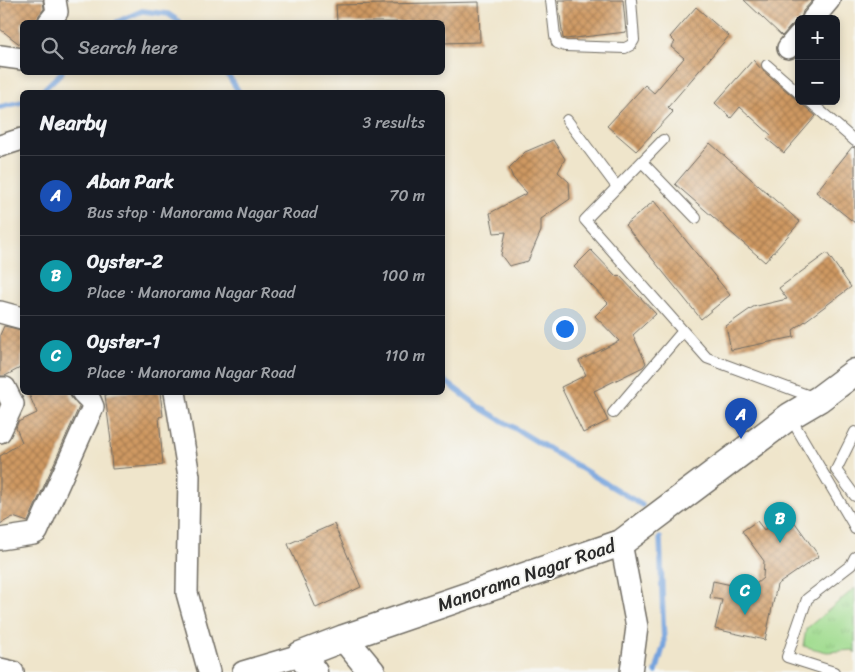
<!DOCTYPE html>
<meta charset="utf-8">
<style>
body{margin:0;font-family:Sriracha,sans-serif;background:#242831;color:#f1f3f6}
.controls{position:absolute;right:15px;top:15px;display:grid;overflow:hidden;border-radius:8px;box-shadow:0 2px 8px #0003}
.controls button{width:45px;height:45px;display:grid;place-items:center;padding:0;border:0;border-bottom:1px solid #363941;background:#171b24;color:#f1f3f6;font:25px sans-serif}
.you{position:absolute;left:564px;top:328px;width:18px;height:18px;margin:-12px;border:4px solid #fff;border-radius:50%;background:#1a73e8;box-shadow:0 0 0 8px #1a73e833}
.badge{display:grid;place-items:center;width:32px;height:32px;border-radius:50%;background:#0f766e;color:#fff;font-size:16px;font-weight:700}
.pin{position:absolute;translate:-50% -41px;filter:drop-shadow(0 1px 2px #0008)}
.pin::after{content:'';position:absolute;top:26px;width:18px;height:15px;background:inherit;clip-path:polygon(0 0,100% 0,50% 100%)}
.list{margin:0;padding:0;list-style:none}
h2{display:flex;justify-content:space-between;align-items:center;height:65px;margin:0;padding:0 20px;font-size:21px}
h2 small{font-size:16px;font-weight:400;color:#9ea1a6}
.list li{display:grid;grid-template-columns:32px 1fr auto;gap:15px;align-items:center;box-sizing:border-box;height:80px;padding:0 20px;border-top:1px solid #363941}
.list b{display:block;font-size:19px;white-space:nowrap}
.list p{margin:0;font-size:16px;white-space:nowrap;color:#9ea1a6}
.list em{font-size:16px;font-style:normal;color:#9ea1a6}
.icon{flex:none;width:28px;height:28px;fill:none;stroke:currentColor;stroke-width:2;stroke-linecap:round;stroke-linejoin:round}
.map{position:relative;flex:none;width:855px;height:672px;overflow:hidden}
.search{position:absolute;background:#171b24;box-shadow:0 2px 8px #0003;left:20px;top:20px;width:425px;height:55px;display:flex;align-items:center;gap:12px;box-sizing:border-box;padding:0 18px;border-radius:8px;color:#9ea1a6;font-size:19px}
.panel{position:absolute;background:#171b24;box-shadow:0 2px 8px #0003;left:20px;top:90px;width:425px;height:305px;border-radius:8px}
.map>svg:first-child{display:block}
.park{fill:url(#park-tufts);stroke:#66845d}
.lines{fill:none;stroke-linecap:round;stroke-linejoin:round}
.stream{stroke:#74a3dd;stroke-width:5.5}
.building{fill:url(#building-cross-hatch)}
.service-casing{stroke:#706c63;stroke-width:12}
.minor-casing{stroke:#706c63;stroke-width:24}
.tertiary-casing{stroke:#706c63;stroke-width:29}
.service{stroke:#fff;stroke-width:10}
.minor{stroke:#fff;stroke-width:21}
.tertiary{stroke:#fff;stroke-width:26}
.labels{text-anchor:middle;dominant-baseline:central;stroke-width:4;stroke-linejoin:round;paint-order:stroke}
.street-label{font-size:19px;fill:#2b2b2b;stroke:#f6f6f2}
</style>
<div class="map">
<svg width="855" height="672" viewBox="0 0 855 672">
<defs>
<pattern id="park-tufts" width="24" height="20" patternUnits="userSpaceOnUse" patternTransform="scale(1.25)"><rect width="24" height="20" fill="#a0dc8f"/><path d="M3 7l-1-3M5 7V3M7 7l1-3M15 17l-1-3M17 17v-4M19 17l1-3" fill="none" stroke="#8abd7c"/></pattern>
<pattern id="building-cross-hatch" width="8" height="8" patternUnits="userSpaceOnUse" patternTransform="scale(1.25)"><rect width="8" height="8" fill="#cf9962"/><path d="M0 0l8 8M0 8l8-8" fill="none" stroke="#a87d51"/></pattern>
</defs>
<rect width="100%" height="100%" fill="#f6f6f2"/>
<filter id="ink" filterUnits="userSpaceOnUse"><feTurbulence type="fractalNoise" baseFrequency=".02" numOctaves="2"/><feDisplacementMap in="SourceGraphic" scale="10" xChannelSelector="R" yChannelSelector="G"/><feConvolveMatrix kernelMatrix="1 2 1 2 8 2 1 2 1" color-interpolation-filters="sRGB"/></filter>
<filter id="wash" filterUnits="userSpaceOnUse"><feTurbulence type="fractalNoise" baseFrequency=".0096" numOctaves="4" result="noise"/><feDisplacementMap in="SourceGraphic" scale="20" xChannelSelector="R" yChannelSelector="G"/><feGaussianBlur stdDeviation="1.12" result="paint"/><feColorMatrix in="noise" values="0 0 0 0 0 0 0 0 0 0 0 0 0 0 0 0 0 1.4 0 .05"/><feComposite in="paint" operator="in"/></filter>
<g filter="url(#wash)">
<rect width="100%" height="100%" fill="#efe5cb"/>
<path class="park" d="M855 588V653L853 650 827 652 803 646 806 629Z"/>
<g class="lines">
<path class="stream" d="M117 22 142 11 168 14 180 22
M226 72 239 92
M41 92 62 72
M0 107 22 102
M442 379 481 408 642 505
M656 672 664 644 660 538"/>
</g>
<g id="blocks">
<path class="building" d="M0 0H43L44 9 39 15 37 22H22V46L0 29Z
M558 0H623L626 32 566 39 563 38Z
M744 0H813L803 11 801 19H799V23H794L790 27 782 36Z
M479 2 480 42 442 43V22H337L336 5Z
M696 7 729 36 668 107 673 112 636 151 607 126 645 85 654 93 684 58 671 47 675 42 670 37Z
M753 60 762 70 816 116 784 153 767 139 771 135 740 107 731 118 715 103Z
M553 140 565 159 558 172 569 182 570 199 541 219V231L528 261 509 266 501 255 506 232 494 233 490 213 527 193 513 178 509 168 525 152Z
M710 143 800 222 765 262 675 184Z
M852 147 855 148V223L816 192Z
M654 201 730 295 701 319 625 225Z
M591 250 617 277 619 275 656 314 633 335 646 363 643 367 594 391 608 421 583 433 561 387 586 375 579 361 619 341 595 316 608 303 574 267Z
M827 253 851 287 793 330 794 337 731 350 726 326 753 307 787 299 779 288Z
M4 326 22 330V367L5 376H0V335Z
M28 392H70V396L73 400 79 407 28 522 13 517 0 524V456L22 442 16 428 18 422 37 413Z
M123 392H160L163 416 159 417 163 465 112 469 110 442 111 441 105 395Z
M788 513 819 556 777 585 765 640 715 629 722 600 710 598 713 581 750 589 763 578 764 561 742 531 757 521 764 530Z
M334 524 361 587 316 608 288 544Z"/>
</g>
</g>
<g filter="url(#ink)">
<use href="#blocks" fill-opacity="0" stroke="#706c63" stroke-width="1"/>
<g class="lines">
<defs>
<path id="service" d="M551 0 555 36 557 43 565 46 625 48 631 45 634 40 631 0
M767 65 799 93
M809 101 855 141
M567 120 617 187
M663 140 585 220 707 358 815 398
M642 162 696 218
M613 413 683 331
M790 417 853 524 855 529
M855 432 836 470 855 496
M834 672 787 657 807 599 851 565 855 557"/>
<path id="minor" d="M813 19 829 0
M49 22 57 12 55 0
M788 48 799 35
M0 56 22 59
M0 146 22 139
M0 312 22 318
M0 388H5L13 404 0 432
M175 392 189 476 187 593 209 672
M0 539 33 534 37 532 93 407 90 400 82 392
M621 543 637 627 631 672
M0 669 13 672
M243 672 300 655"/>
<path id="tertiary" d="M344 638 372 672
M314 672 300 655 344 638 621 543 790 416 819 399 855 372"/>
</defs>
<use href="#service" class="service-casing"/>
<use href="#minor" class="minor-casing"/>
<use href="#tertiary" class="tertiary-casing"/>
<use href="#service" class="service"/>
<use href="#minor" class="minor"/>
<use href="#tertiary" class="tertiary"/>
</g>
</g>
<g class="labels">
<g class="street-label">
<text transform="translate(526 575) rotate(-19)">Manorama Nagar Road</text>
</g>
</g>
</svg>
<div class="controls">
<button>+</button>
<button>−</button>
</div>
<div class="you"></div>
<div class="pin badge" style="left:741px;top:439px;background:#1a4fb4">A</div>
<div class="pin badge" style="left:780px;top:543px;background:#0f9aa8">B</div>
<div class="pin badge" style="left:745px;top:615px;background:#0f9aa8">C</div>
<div class="search"><svg class="icon" aria-label="search" viewBox="0 0 24 24"><circle cx="10" cy="10" r="6"/><path d="M15 15l6 6"/></svg>Search here</div>
<section class="panel">
<h2>Nearby<small>3 results</small></h2>
<ul class="list">
<li><span class="badge" style="background:#1a4fb4">A</span><div><b>Aban Park</b><p>Bus stop · Manorama Nagar Road</p></div><em>70 m</em></li>
<li><span class="badge" style="background:#0f9aa8">B</span><div><b>Oyster-2</b><p>Place · Manorama Nagar Road</p></div><em>100 m</em></li>
<li><span class="badge" style="background:#0f9aa8">C</span><div><b>Oyster-1</b><p>Place · Manorama Nagar Road</p></div><em>110 m</em></li>
</ul>
</section>
</div>
